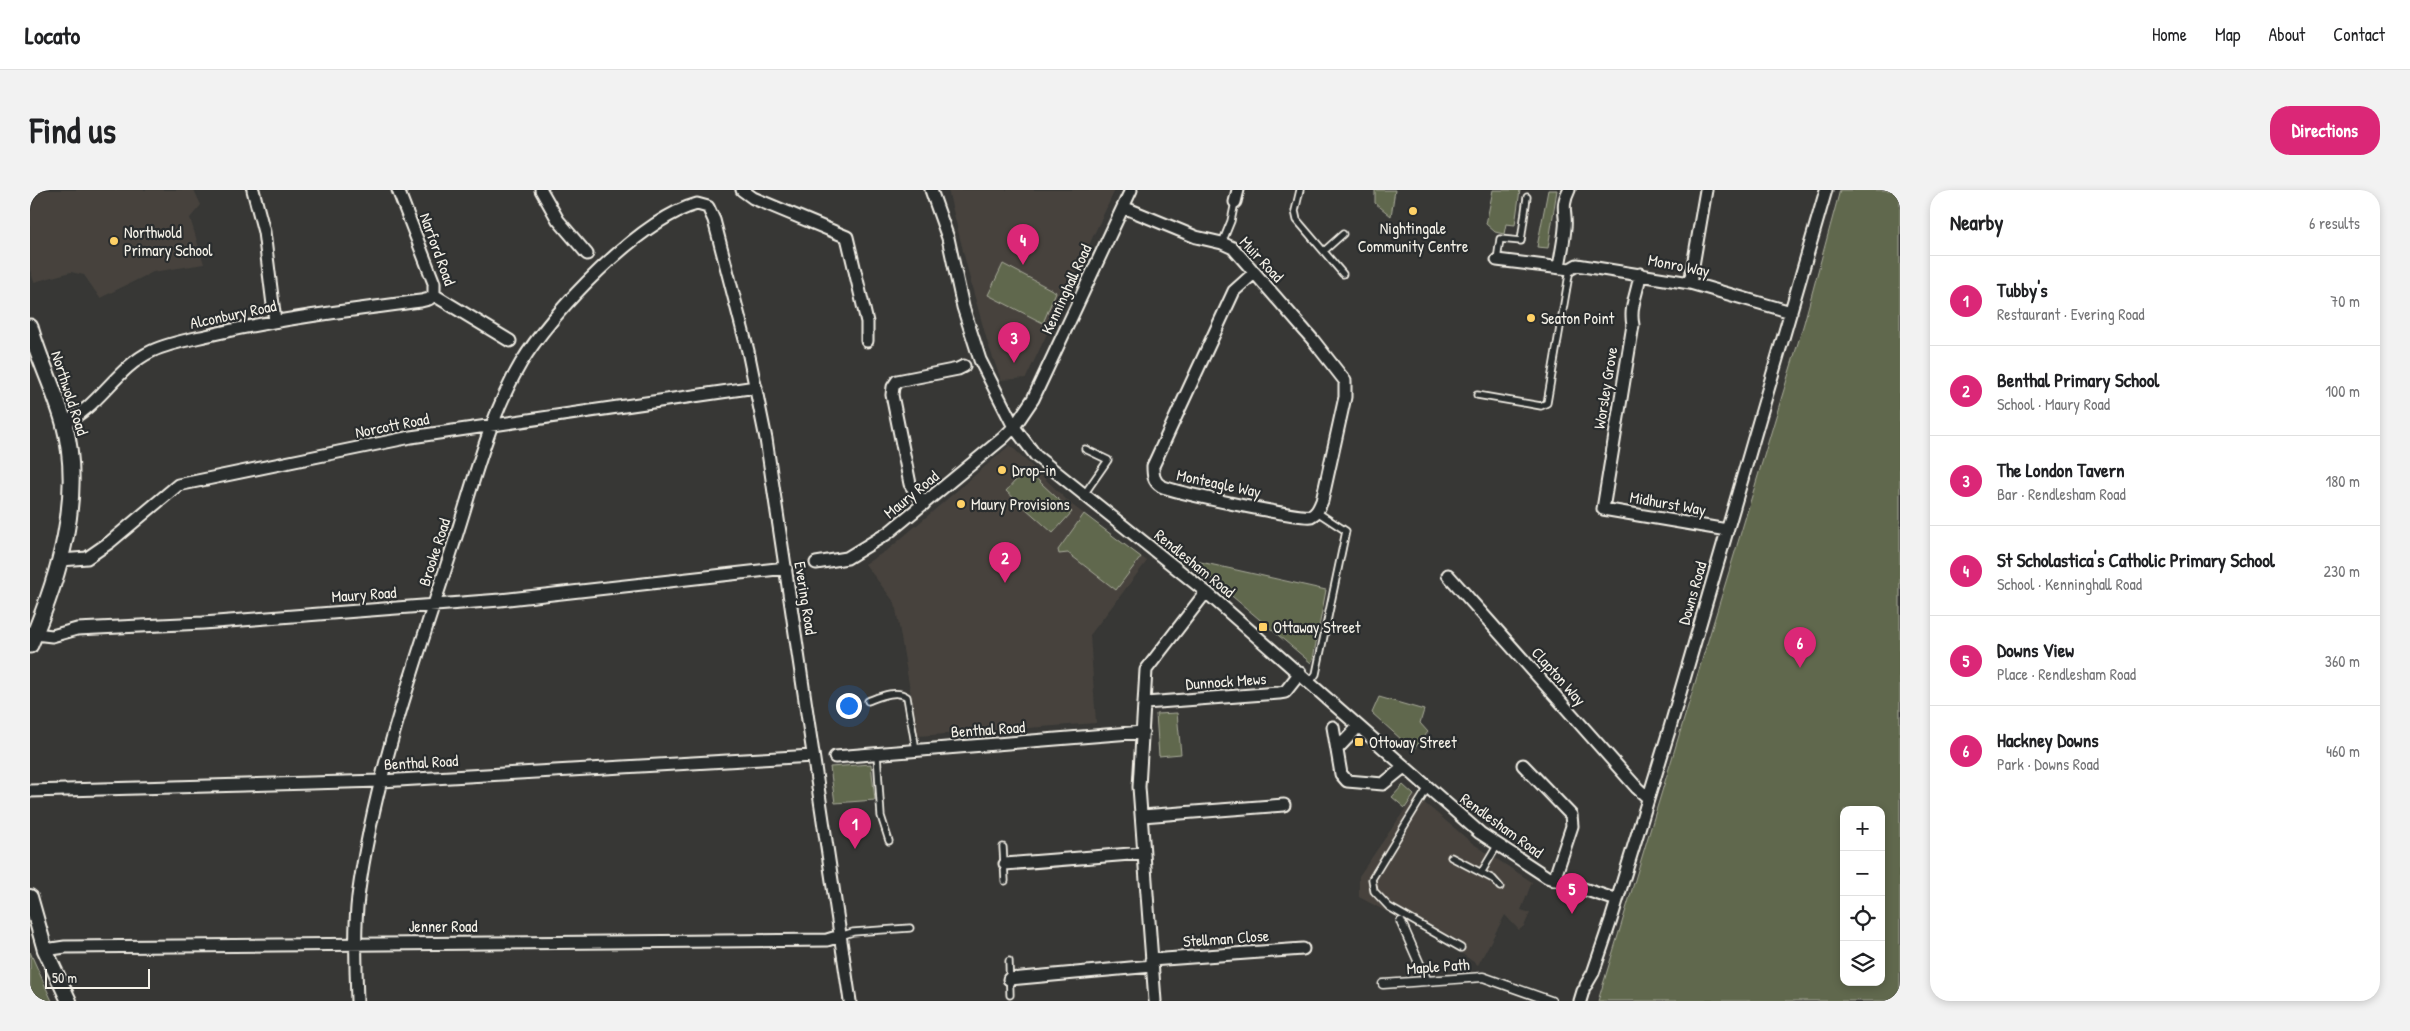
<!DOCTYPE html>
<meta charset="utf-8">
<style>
body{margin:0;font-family:"Patrick Hand",sans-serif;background:#f2f2f2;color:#202124}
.controls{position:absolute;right:15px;bottom:15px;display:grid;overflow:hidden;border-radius:10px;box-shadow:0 2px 8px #0003}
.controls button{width:45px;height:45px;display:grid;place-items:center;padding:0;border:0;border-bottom:1px solid #e0e0e0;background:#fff;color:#202124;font:25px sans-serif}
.scale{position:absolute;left:15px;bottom:12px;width:105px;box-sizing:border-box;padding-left:5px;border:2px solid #f4f1e8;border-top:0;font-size:14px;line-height:18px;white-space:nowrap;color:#f4f1e8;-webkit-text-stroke:4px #2a2d2e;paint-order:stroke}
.you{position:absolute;left:818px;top:515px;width:18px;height:18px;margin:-12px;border:4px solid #fff;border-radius:50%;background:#1a73e8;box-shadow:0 0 0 8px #1a73e833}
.badge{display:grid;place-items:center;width:32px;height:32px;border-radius:50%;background:#db2777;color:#fff;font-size:16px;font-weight:700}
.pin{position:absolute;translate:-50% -41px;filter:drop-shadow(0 1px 2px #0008)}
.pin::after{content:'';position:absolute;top:26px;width:18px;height:15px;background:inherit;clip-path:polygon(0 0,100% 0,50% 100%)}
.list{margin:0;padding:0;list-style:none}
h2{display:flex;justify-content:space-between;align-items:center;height:65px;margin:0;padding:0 20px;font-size:21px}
h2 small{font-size:16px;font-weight:400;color:#757577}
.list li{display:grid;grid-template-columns:32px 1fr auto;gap:15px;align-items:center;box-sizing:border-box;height:90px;padding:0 20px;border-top:1px solid #e0e0e0}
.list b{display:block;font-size:19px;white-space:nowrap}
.list p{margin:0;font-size:16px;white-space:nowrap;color:#757577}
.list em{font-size:16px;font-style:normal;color:#757577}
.icon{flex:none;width:28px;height:28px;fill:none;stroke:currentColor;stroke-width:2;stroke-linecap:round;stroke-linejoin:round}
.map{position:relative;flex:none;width:1870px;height:811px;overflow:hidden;border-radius:20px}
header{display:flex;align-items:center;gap:30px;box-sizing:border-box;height:70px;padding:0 25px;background:#fff;border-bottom:1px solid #e0e0e0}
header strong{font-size:24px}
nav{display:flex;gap:28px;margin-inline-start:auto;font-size:18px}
.intro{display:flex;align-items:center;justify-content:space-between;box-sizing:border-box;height:120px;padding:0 30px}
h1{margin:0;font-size:35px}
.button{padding:12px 22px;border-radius:20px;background:#db2777;color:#fff;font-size:18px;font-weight:700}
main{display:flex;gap:30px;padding:0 30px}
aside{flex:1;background:#fff;border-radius:20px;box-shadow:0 2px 8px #0003}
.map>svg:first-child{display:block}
.built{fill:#47433e}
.green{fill:#60674e;stroke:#aaac9b;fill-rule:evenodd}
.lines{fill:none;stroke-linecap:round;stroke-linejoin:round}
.service-casing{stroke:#f4f1e8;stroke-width:9}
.pedestrian-casing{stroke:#f4f1e8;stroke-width:11}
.minor-casing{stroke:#f4f1e8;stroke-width:15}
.tertiary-casing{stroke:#f4f1e8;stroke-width:18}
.secondary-casing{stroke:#f4f1e8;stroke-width:19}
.service{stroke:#2a2d2e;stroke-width:5.5}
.pedestrian{stroke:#2a2d2e;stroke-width:8}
.minor{stroke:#2a2d2e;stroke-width:11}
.tertiary{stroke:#2a2d2e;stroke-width:14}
.secondary{stroke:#2a2d2e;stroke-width:15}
.poi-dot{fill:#ffd166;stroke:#2a2d2e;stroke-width:2}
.labels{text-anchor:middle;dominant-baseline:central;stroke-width:4.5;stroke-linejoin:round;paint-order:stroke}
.poi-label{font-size:16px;fill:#f4f1e8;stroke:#2a2d2e;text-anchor:start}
.street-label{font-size:16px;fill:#f4f1e8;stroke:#2a2d2e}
</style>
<header>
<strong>Locato</strong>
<nav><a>Home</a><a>Map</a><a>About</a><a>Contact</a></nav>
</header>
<div class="intro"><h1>Find us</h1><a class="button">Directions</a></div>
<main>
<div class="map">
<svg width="1870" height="811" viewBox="0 0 1870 811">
<rect width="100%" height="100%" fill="#373735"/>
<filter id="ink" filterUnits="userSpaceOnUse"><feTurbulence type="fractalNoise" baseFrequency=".02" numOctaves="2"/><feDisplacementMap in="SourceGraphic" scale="10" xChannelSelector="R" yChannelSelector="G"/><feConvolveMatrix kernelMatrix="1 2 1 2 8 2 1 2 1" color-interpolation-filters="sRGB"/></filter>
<g filter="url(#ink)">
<path class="built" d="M12 0H164L171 15 160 28 174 74 123 82 70 108 54 85 41 82 4 92 0 80V23L4 10Z
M918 0H1085L996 188 971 190 958 154 942 97Z
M980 255 1042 315 1117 371 1060 445 1066 533 888 546 865 413 835 374 859 359Z
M1385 605 1442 653 1502 692 1491 720 1500 723 1494 736 1489 740 1475 725 1448 775 1418 754 1329 707V686Z"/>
<path class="green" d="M1345 0H1365L1361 26 1345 13Z
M1463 0H1490L1485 35 1476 34 1474 44 1465 42 1456 34Z
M1518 0H1527L1518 58 1507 57Z
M1810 0H1870V811H1568L1712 339 1774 133ZM1814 620H1851V792H1814Z
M973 74 1026 102 1013 133 958 105Z
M996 279 1042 322 1023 343 976 301Z
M1054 324 1111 367 1086 400 1038 363 1029 364 1028 360Z
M1166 371 1296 400 1283 469 1281 473 1164 374Z
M1349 507 1394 520 1390 533 1398 542 1383 560 1342 523Z
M1147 523 1151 564 1129 566 1126 524Z
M841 574 845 610 805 613 800 577Z
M1373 595 1384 605 1375 618 1362 607Z
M0 762 22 811H0Z"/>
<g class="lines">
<defs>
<path id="service" d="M1270 0 1265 21 1267 30 1313 84
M1192 53 1201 31 1205 12
M1294 61 1313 44
M1467 70 1470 49 1491 51 1497 7
M1447 205 1511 216 1517 213 1540 79
M1053 306 1078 270 1055 259
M1280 492 1286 484 1316 341 1287 322
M838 511C849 507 866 499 877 507L886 560
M847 564 851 626 859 651
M1397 599 1342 689 1344 701 1359 717 1431 758
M973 657 975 691
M1421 667 1463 689 1470 697
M1451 683 1467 656
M810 746 823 742 880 738
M979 771 980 805"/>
<path id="pedestrian" d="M1371 732 1397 791
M1353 794 1453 787 1521 811"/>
<path id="minor" d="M223 0 234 42 245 131
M368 0 404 93V105
M511 0 528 30 557 64
M712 0 723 8 817 47 837 132V151
M901 0 918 48 933 117 950 170 984 237 1006 266 1176 402 1450 643 1517 687 1587 710
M1205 12 1208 0
M1093 17 1166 47 1192 53 1203 58 1283 150 1315 191V207L1292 311C1289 317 1288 323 1281 326 1270 329 1143 302 1131 296 1123 291 1123 284 1123 276L1204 101 1224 83
M1467 70 1540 79 1547 75 1660 93 1761 122
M1529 77C1531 64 1534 51 1535 38 1537 23 1530 18 1539 0
M1610 84C1608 102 1599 117 1603 135L1573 319 1697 340
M1660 93 1676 0
M404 105 480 151
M34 233C69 217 86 178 122 161 141 152 163 149 184 144 252 128 322 120 391 111L399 109 404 105
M894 314 880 294 862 205 863 197 867 191 928 179 934 176
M31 370 57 368 80 352 148 295 381 247 726 197
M786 373 817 368 858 343 973 248 984 237 1003 209 1101 0
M1418 385 1607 598 1618 608
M5 444 22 446 47 439 173 433 470 410 756 378
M1115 513 1249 503 1255 502 1270 483
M1303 537 1311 584 1317 591 1353 594 1374 577
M1308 558 1328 537
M805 567 1113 542
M1493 575 1541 625 1542 636 1524 690
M0 601 351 591 783 566
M1112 626 1254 615
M975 674 1113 663
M15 760 35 757 797 750 810 746
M1121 770 1273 759
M979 789 1122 776
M1556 795 1563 783 1581 730 1639 541 1796 0
M327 811C326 776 324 741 328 707 344 587 386 471 423 356 443 295 458 229 491 173 521 123 610 29 667 14L678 17 684 30 718 161 736 249 820 811
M1125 811 1109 597 1116 480 1176 402
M1550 811 1553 801"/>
<path id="tertiary" d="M0 707 15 760 39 811"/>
<path id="secondary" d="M0 137C9 170 25 200 34 233 54 307 29 387 0 455"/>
</defs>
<use href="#service" class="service-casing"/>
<use href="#pedestrian" class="pedestrian-casing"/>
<use href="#minor" class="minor-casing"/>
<use href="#tertiary" class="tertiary-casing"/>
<use href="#secondary" class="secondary-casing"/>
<use href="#service" class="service"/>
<use href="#pedestrian" class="pedestrian"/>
<use href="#minor" class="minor"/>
<use href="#tertiary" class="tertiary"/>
<use href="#secondary" class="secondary"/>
</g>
</g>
<g class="poi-dot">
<circle cx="1383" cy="21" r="5"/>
<circle cx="84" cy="51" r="5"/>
<circle cx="1501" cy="128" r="5"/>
<circle cx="972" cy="280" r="5"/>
<circle cx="931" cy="314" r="5"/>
<rect x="1228" y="432" width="10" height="10" rx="2.5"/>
<rect x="1324" y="547" width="10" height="10" rx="2.5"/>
</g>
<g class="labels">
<g class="poi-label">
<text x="1383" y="38" text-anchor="middle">Nightingale<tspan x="1383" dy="18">Community Centre</tspan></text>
<text x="94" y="42">Northwold<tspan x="94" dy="18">Primary School</tspan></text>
<text x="1511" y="128">Seaton Point</text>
<text x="982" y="280">Drop-in</text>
<text x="941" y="314">Maury Provisions</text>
<text x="1243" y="437">Ottaway Street</text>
<text x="1339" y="552">Ottoway Street</text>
</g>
<g class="street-label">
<text transform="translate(408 59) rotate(70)">Narford Road</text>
<text transform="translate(1232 69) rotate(47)">Muir Road</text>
<text transform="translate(1649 75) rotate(11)">Monro Way</text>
<text transform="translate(1036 99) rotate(-65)">Kenninghall Road</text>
<text transform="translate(203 124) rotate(-12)">Alconbury Road</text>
<text transform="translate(1575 198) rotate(-81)">Worsley Grove</text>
<text transform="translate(40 203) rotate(72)">Northwold Road</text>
<text transform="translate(362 235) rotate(-11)">Norcott Road</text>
<text transform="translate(1189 293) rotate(12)">Monteagle Way</text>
<text transform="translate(881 304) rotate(-39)">Maury Road</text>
<text transform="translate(1638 313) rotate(10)">Midhurst Way</text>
<text transform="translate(404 362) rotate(-72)">Brooke Road</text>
<text transform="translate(1165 373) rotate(39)">Rendlesham Road</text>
<text transform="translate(1662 403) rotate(-74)">Downs Road</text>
<text transform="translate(334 404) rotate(-4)">Maury Road</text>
<text transform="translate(776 408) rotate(81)">Evering Road</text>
<text transform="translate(1529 486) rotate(48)">Clapton Way</text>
<text transform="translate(1196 491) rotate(-4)">Dunnock Mews</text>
<text transform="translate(958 539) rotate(-4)">Benthal Road</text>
<text transform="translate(391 572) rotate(-3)">Benthal Road</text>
<text transform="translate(1472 635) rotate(36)">Rendlesham Road</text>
<text x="413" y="736">Jenner Road</text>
<text transform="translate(1196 748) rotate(-4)">Stellman Close</text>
<text transform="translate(1408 776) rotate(-4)">Maple Path</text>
</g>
</g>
</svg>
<div class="controls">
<button>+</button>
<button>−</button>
<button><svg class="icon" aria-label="locate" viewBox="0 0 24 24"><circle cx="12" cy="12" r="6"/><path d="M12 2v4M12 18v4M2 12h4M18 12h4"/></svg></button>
<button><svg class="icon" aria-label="layers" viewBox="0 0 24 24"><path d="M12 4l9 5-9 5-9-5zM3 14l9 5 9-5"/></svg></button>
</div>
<div class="scale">50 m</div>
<div class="you"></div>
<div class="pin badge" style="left:825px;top:659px">1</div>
<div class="pin badge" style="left:975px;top:393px">2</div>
<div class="pin badge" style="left:984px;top:173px">3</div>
<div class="pin badge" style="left:993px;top:75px">4</div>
<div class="pin badge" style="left:1542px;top:724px">5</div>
<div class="pin badge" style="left:1770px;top:478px">6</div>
</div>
<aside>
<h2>Nearby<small>6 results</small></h2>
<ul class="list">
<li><span class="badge">1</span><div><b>Tubby's</b><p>Restaurant · Evering Road</p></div><em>70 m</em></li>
<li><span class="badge">2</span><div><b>Benthal Primary School</b><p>School · Maury Road</p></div><em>100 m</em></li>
<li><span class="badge">3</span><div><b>The London Tavern</b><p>Bar · Rendlesham Road</p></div><em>180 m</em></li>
<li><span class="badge">4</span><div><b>St Scholastica's Catholic Primary School</b><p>School · Kenninghall Road</p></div><em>230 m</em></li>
<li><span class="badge">5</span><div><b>Downs View</b><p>Place · Rendlesham Road</p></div><em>360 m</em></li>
<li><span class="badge">6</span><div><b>Hackney Downs</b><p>Park · Downs Road</p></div><em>460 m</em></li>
</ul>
</aside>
</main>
